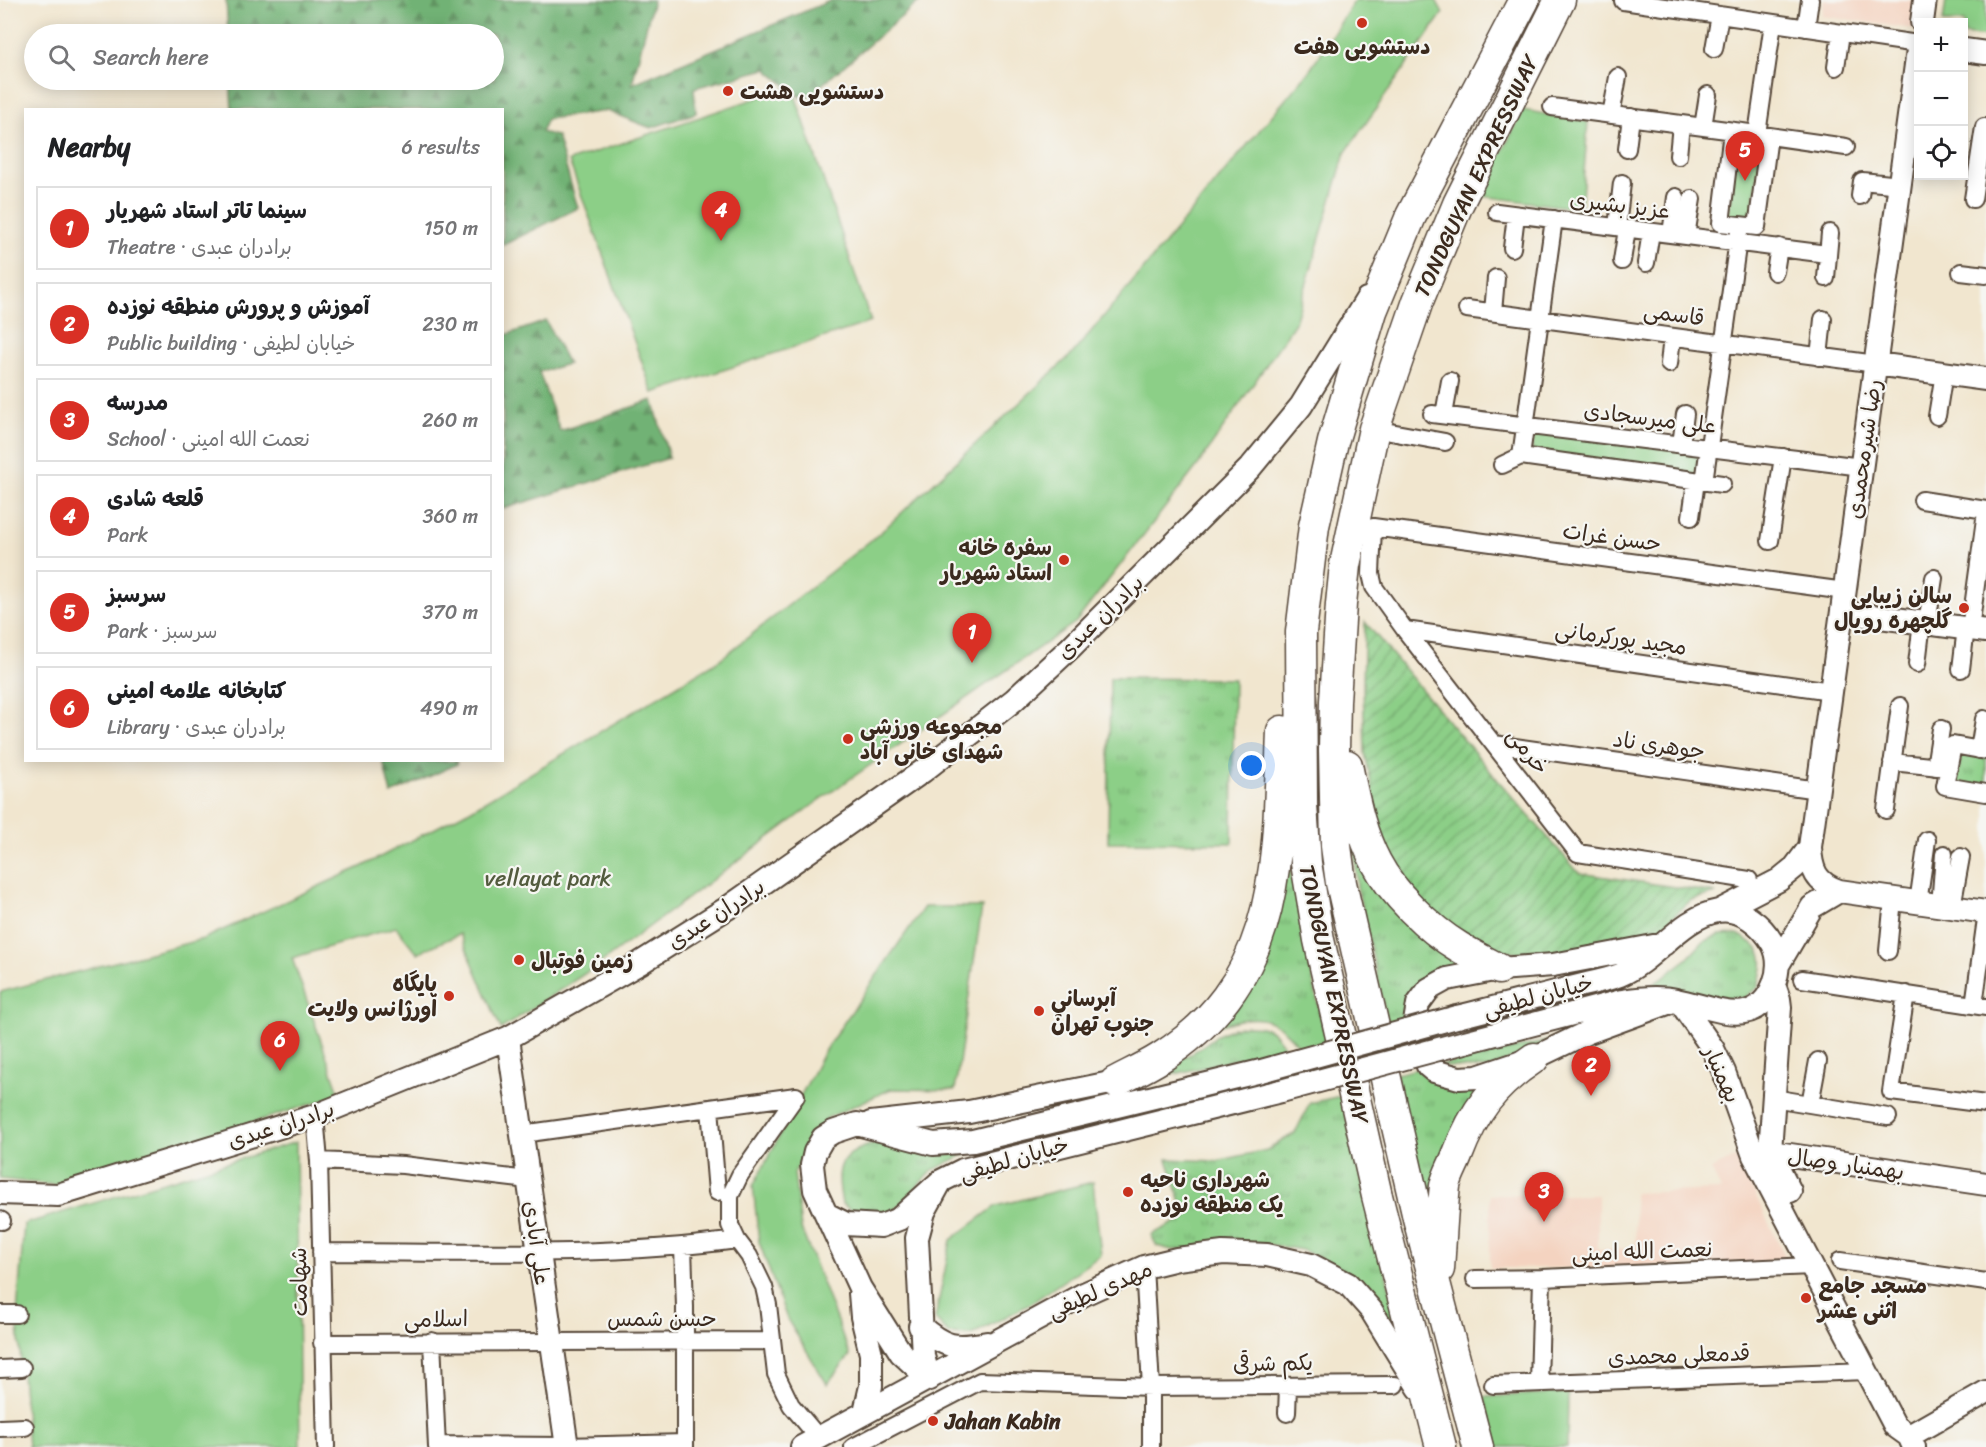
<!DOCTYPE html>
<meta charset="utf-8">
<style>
body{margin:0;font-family:Sriracha,"Playpen Sans Arabic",sans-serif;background:#f6f6f6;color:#202124}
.controls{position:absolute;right:18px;top:18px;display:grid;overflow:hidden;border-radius:0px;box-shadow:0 3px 15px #0003}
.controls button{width:54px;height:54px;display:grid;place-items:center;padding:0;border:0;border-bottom:2px solid #e0e0e0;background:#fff;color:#202124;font:30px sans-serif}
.you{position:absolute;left:1252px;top:766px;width:21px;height:21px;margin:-15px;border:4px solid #fff;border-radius:50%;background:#1a73e8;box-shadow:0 0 0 9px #1a73e833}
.badge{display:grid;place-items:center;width:39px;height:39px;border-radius:50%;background:#d93025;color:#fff;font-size:20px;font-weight:700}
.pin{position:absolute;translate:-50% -50px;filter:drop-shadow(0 2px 3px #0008)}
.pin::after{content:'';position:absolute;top:32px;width:21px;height:18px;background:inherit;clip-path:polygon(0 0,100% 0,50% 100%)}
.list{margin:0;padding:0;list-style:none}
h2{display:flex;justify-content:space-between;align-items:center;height:78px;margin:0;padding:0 24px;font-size:26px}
h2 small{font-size:20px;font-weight:400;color:#757577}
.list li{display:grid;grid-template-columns:39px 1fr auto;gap:18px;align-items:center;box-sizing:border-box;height:84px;margin:0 12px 12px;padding:0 12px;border:2px solid #e0e0e0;border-radius:0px}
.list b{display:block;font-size:22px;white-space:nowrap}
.list p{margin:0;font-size:20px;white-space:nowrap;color:#757577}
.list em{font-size:20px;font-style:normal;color:#757577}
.icon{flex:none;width:33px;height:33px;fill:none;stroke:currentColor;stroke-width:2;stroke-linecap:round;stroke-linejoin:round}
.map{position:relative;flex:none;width:1986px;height:1447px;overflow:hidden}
.search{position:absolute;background:#fff;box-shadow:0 3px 15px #0003;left:24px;top:24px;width:480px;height:66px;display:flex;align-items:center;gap:15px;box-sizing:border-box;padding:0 21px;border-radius:33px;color:#757577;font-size:22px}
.panel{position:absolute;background:#fff;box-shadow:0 3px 15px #0003;left:24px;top:108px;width:480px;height:654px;border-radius:0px}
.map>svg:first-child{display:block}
.built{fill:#f4d3c0}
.grass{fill:url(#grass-tufts);stroke:#647c52;stroke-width:1.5}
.forest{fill:url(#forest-firs);stroke:#566e49;stroke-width:1.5}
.park{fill:#8ccf87;stroke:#647c52;stroke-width:1.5}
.garden{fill:url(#garden-furrows);stroke:#647c52;stroke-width:1.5}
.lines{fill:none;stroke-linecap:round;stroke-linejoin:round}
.street-casing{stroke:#564639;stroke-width:20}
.secondary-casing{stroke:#564639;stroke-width:26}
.highway-casing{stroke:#564639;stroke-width:33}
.street{stroke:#fff;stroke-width:16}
.secondary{stroke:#fff;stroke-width:22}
.highway{stroke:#fff;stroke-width:30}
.secondary-bridge-casing{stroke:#564639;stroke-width:26;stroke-linecap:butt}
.secondary-bridge{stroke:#fff;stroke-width:22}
.poi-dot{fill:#c8321e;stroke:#f6f6f2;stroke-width:2}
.labels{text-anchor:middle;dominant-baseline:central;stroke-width:4.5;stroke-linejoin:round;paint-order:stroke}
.poi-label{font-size:22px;font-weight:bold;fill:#3b2a1e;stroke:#f6f6f2;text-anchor:start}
.street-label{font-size:22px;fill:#3b2a1e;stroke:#f6f6f2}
.park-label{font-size:22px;fill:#535c3e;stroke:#f6f6f2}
</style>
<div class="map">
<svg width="1986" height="1447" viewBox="0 0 1986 1447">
<defs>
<pattern id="grass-tufts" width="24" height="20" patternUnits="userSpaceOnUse" patternTransform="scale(1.5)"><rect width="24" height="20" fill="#8ccf87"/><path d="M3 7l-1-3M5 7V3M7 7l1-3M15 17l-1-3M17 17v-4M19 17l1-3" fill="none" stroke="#74a86e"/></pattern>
<pattern id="forest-firs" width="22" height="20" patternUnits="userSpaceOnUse" patternTransform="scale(1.5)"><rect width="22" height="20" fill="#71b274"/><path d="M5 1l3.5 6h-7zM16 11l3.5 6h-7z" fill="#5e915f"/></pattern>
<pattern id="garden-furrows" width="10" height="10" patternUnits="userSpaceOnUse" patternTransform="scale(1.5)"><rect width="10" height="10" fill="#8ccf87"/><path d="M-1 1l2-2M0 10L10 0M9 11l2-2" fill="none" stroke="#74a86e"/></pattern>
</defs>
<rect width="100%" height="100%" fill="#f6f6f2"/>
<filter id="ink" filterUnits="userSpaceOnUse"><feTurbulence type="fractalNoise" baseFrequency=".0167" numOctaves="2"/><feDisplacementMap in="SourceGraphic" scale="12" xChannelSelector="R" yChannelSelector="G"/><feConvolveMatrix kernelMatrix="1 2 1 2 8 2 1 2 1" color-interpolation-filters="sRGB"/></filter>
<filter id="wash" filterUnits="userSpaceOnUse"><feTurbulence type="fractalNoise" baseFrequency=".008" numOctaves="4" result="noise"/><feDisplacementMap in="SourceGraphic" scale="24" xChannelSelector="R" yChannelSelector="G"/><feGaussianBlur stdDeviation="1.35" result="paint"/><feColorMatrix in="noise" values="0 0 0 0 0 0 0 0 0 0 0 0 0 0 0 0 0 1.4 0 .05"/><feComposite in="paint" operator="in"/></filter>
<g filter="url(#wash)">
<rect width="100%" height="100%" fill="#f1e6cf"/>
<path class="built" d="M1824 0H1917L1913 29 1822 16Z
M1737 1157 1788 1263 1620 1268H1490V1195H1598V1249H1636L1634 1193 1721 1190 1711 1169Z"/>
<path class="grass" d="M1110 678 1234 679 1232 843 1108 842Z
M1961 753 1986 757V787L1957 782Z
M1354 839 1462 963C1444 969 1417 975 1409 994 1405 1002 1405 1014 1403 1022L1388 1027 1357 886Z
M1289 864 1326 1042 1302 1050C1272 1012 1257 1014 1214 1027Z
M1738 934C1767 951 1765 956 1758 987L1744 998 1722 999 1635 991 1654 984 1687 959 1703 942 1719 935Z
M1248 1026C1269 1026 1274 1030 1285 1048L1150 1080 1171 1062 1191 1054 1218 1035 1233 1028Z
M1560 1038 1488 1069 1437 1066Z
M1417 1069 1425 1076 1488 1084 1433 1238 1396 1074Z
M1341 1096 1402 1337 1381 1306 1322 1259 1302 1250 1260 1243H1245L1172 1250 1157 1246 1151 1235 1186 1217 1167 1159 1217 1161 1267 1150 1295 1133 1310 1103Z
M878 1142 923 1155 967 1153C955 1160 939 1165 929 1174 897 1203 891 1236 842 1204 835 1164 838 1155 878 1142Z"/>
<path class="forest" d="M226 0H653L632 84 832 0H921L804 100 766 69 694 88 696 113 651 128 607 111 547 119 541 132 557 136 578 208 503 245 502 110 232 109 230 80H494V34H228Z
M546 321 568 364 539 372 560 431 653 400 669 458 503 509V336Z
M456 761 457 764 391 794 383 761Z"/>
<path class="park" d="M1355 0H1436L1443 13 1345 153 1295 323 1198 465 1076 622 817 802 595 967 501 1029 460 934 417 953 396 927 292 958 340 1095 55 1185 0 1179V992L203 939 363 866 470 810 718 661 880 533 1073 353 1310 70Z
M1946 0H1986V37L1964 34V22H1943Z
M792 86 871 322 653 393 569 161Z
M1523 110 1588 122 1581 209 1481 196Z
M1737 143 1761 146 1752 219 1728 216Z
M1535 430 1699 452 1695 477 1531 455Z
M924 907H982L955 1090 891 1089 827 1118 794 1173 801 1228 850 1355 827 1384 787 1319 759 1242 753 1186 825 1050Z
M296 1142 300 1447H28L17 1314 24 1224Z
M1093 1182 1101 1255 1030 1304 971 1335 949 1334 935 1319 951 1240 996 1206Z
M1568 1392 1567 1447H1498L1484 1397Z"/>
<path class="garden" d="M1365 622 1496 778 1579 873 1716 893 1691 900 1661 928 1612 945 1558 954 1525 955 1480 945 1433 913 1399 878 1381 833 1365 753 1363 684Z"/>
</g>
<g filter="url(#ink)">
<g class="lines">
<defs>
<path id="street" d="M1623 1 1918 44
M1806 28 1810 0
M1714 49 1720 15
M1836 67 1841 33
M1552 107 1757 134 1769 136 1757 227 1721 223 1732 131
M1611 115 1618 77
M1703 127 1708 95
M1757 134 1773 23
M1769 136 1846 147
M1627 149 1631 117
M1678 156 1681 124
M1860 196 1862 181 1900 185
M1973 199 1984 127
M1497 212 1827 254
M1554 219 1521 456 1722 484
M1617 227 1622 183
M1671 234 1676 197
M1686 236 1692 199
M1512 248 1516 215
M1622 261 1627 229
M1646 263 1651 232
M1775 272 1779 247
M1961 272 1986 275
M1826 278 1830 233
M1467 309 1876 364
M1493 312 1496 278
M1819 357 1823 319
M1669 364 1672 337
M1432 414 1862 467
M1444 415 1450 381
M1937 416 1944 373
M1374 429 1445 442
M1681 445 1685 414
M1502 465 1521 456
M1704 482 1739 233
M1922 500 1986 510
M1691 517 1696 481
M1770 541 1783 457
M1927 623 1934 578
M1970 629 1986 512
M1405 630 1831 691
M1917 664 1922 622
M1961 669 1966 628
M1494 744 1818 790
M1979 750 1984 719
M1986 751 1953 745 1945 786 1986 793
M1892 762 1949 768
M1935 767 1941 729
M1886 810 1900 706
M1749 880 1578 853 1405 630 1374 587 1371 574 1373 527 1845 591
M1918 903 1927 840
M1940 906 1944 854
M1952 907 1961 857
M1888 951 1893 899
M1802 979 1986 1007
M1906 994 1891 1092 1986 1104
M1974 1005 1986 919
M796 1096 740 1175 730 1196V1225L737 1240 749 1256 764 1287 768 1305 776 1374 791 1405 818 1437
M1773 1098 1888 1117
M1810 1104 1818 1061
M710 1108 717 1192
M315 1116 319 1161 326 1447
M522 1134 796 1096
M319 1161 403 1165 528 1180
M0 1220 2 1221
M683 1247 685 1307V1447
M321 1252C458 1252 601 1258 737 1240
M1840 1261 1986 1282
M1144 1267 1151 1387V1447
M1475 1279 1542 1278 1812 1266
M0 1314H17
M432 1341 437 1447
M322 1343 772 1341
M0 1369 22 1368
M1539 1383 1542 1278
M1493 1385 1867 1371
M1287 1413 1288 1386
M0 1428 25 1427
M437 1445 566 1446 685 1443
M853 1447 980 1381 1151 1387 1395 1385"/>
<path id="secondary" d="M1922 22 1925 0
M1918 50 1810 847C1811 870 1816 883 1839 891L1986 912
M1964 50 1986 53
M1876 364 1986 379
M1842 612 1986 631
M1721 910 1779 880 1795 867 1810 847
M1664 944 1553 965 1499 969 1447 979 1429 989 1418 1004 1415 1022 1420 1044 1428 1066 1434 1071 1459 1078 1477 1077 1534 1058 1586 1033 1676 1000 1683 1006 1713 1049 1724 1072 1754 1156 1895 1426 1909 1436 1914 1447
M1778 965 1812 907 1839 891
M1457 1017C1494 1008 1531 998 1567 989 1584 984 1604 981 1620 975 1655 960 1681 917 1718 911 1741 907 1762 925 1773 944 1779 956 1779 971 1774 984 1755 1033 1712 1006 1676 1000 1658 996 1640 998 1622 1001L1465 1042
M508 1038 567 1447
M871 1123 969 1112 1115 1082
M1770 1152 1790 1191
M1770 1152 1986 1184
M1770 1152 1780 1007 1779 999 1774 985
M941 1181 924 1212 917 1238 923 1356 929 1379 901 1353 860 1288 815 1190 812 1165 815 1152 823 1138 833 1132 857 1124 933 1144 973 1141 1261 1071
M0 1193 58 1195 315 1116 508 1038 640 963 729 907 923 771 1014 700 1070 648 1250 468 1301 406 1367 299
M828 1215 846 1224 881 1226 899 1219 941 1181 963 1170 1281 1091
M860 1293 862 1317 871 1354V1386L865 1412
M920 1326C945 1348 955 1349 987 1343
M1909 1436 1986 1392
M802 1447 1086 1293 1144 1267 1177 1259 1223 1253 1267 1255 1311 1265 1348 1284 1371 1310 1419 1388"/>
<path id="highway" d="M1347 765C1354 798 1360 832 1376 862 1392 893 1429 929 1459 947 1472 955 1486 962 1499 969
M1115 1082C1130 1074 1146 1067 1160 1058 1283 980 1277 860 1282 731
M1439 1269C1441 1241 1442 1213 1445 1186 1447 1176 1453 1166 1457 1156 1474 1111 1493 1085 1534 1058
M1441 1447 1377 1196 1319 940 1306 863 1302 805 1301 632 1314 526 1333 442 1372 311 1411 216 1524 0
M1478 1447 1418 1218 1341 883 1336 846 1334 750 1335 701 1341 604 1345 565 1374 429 1418 301 1458 204 1560 0"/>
</defs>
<use href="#street" class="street-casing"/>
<use href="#secondary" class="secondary-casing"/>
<use href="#highway" class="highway-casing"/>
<use href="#street" class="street"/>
<use href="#secondary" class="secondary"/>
<use href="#highway" class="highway"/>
<defs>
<path id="secondary-bridge" d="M1261 1071 1457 1017
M1281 1091 1465 1042"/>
</defs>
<use href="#secondary-bridge" class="secondary-bridge-casing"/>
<use href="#secondary-bridge" class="secondary-bridge"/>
</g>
</g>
<g class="poi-dot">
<circle cx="1362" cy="23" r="6"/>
<circle cx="728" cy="91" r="6"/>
<circle cx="1064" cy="560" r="6"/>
<circle cx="1964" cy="608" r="6"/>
<circle cx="848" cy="739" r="6"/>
<circle cx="519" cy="960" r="6"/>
<circle cx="449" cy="996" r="6"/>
<circle cx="1039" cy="1011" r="6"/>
<circle cx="1128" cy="1192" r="6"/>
<circle cx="1806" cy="1298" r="6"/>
<circle cx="933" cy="1421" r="6"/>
</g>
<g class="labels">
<g class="poi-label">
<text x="1362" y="46" text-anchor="middle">دستشویی هفت</text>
<text x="740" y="91">دستشویی هشت</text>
<text x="1052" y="547" text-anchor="end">سفره خانه<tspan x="1052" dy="25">استاد شهریار</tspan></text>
<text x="1952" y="595" text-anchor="end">سالن زیبایی<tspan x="1952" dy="25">گلچهره رویال</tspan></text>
<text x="860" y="726">مجموعه ورزشی<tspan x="860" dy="25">شهدای خانی آباد</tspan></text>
<text x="531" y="960">زمین فوتبال</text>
<text x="437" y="983" text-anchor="end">پایگاه<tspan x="437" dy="25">اورژانس ولایت</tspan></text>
<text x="1051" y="998">آبرساني<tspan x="1051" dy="25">جنوب تهران</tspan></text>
<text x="1140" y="1179">شهرداری ناحیه<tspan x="1140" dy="25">یک منطقه نوزده</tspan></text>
<text x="1818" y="1285">مسجد جامع<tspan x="1818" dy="25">اثنی عشر</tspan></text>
<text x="945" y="1421">Jahan Kabin</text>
</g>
<g class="street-label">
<text transform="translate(1476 176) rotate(-65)">TONDGUYAN EXPRESSWAY</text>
<text transform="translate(1620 205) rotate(7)">عزیز بشیری</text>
<text transform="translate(1674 314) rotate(8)">قاسمی</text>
<text transform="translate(1650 418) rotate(7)">علی میرسجادی</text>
<text transform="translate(1864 449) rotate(-82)">رضا شیرمحمدی</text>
<text transform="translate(1612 537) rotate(8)">حسن غرات</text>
<text transform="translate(1100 617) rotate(-44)">برادران عبدی</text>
<text transform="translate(1621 638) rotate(8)">مجید پورکرمانی</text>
<text transform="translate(1659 745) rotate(8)">جوهری ناد</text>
<text transform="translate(1528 751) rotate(52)">خرمی</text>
<text transform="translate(716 914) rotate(-33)">برادران عبدی</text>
<text transform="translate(1334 994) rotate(78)">TONDGUYAN EXPRESSWAY</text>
<text transform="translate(1538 996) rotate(-15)">خیابان لطیفی</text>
<text transform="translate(1722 1074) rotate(66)">بهمنیار</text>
<text transform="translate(281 1125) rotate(-18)">برادران عبدی</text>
<text transform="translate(1014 1159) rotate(-16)">خیابان لطیفی</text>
<text transform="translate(1846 1164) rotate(8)">بهمنیار وصال</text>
<text transform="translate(537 1243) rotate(82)">علی آبادی</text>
<text transform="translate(1642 1251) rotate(-2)">نعمت الله امینی</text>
<text transform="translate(299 1282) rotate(-91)">شهامت</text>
<text transform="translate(1100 1290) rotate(-24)">مهدی لطیفی</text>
<text x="662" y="1318">حسن شمس</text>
<text transform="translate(436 1319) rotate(-1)">اسلامی</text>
<text transform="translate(1679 1355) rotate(-2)">قدمعلی محمدی</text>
<text transform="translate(1273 1363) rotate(-1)">یکم شرقی</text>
</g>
<g class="park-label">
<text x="548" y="878">vellayat park</text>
</g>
</g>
</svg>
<div class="controls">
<button>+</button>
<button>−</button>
<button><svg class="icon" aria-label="locate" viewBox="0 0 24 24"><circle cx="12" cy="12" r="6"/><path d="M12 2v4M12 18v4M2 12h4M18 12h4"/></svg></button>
</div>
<div class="you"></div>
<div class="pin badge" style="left:972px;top:663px">1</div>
<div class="pin badge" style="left:1591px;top:1096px">2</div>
<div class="pin badge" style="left:1544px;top:1222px">3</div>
<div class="pin badge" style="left:721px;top:241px">4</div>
<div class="pin badge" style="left:1745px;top:181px">5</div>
<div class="pin badge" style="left:280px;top:1071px">6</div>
<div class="search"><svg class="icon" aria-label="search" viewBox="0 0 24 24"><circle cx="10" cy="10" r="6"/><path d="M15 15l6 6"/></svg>Search here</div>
<section class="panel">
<h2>Nearby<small>6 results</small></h2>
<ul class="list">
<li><span class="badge">1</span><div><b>سینما تاتر استاد شهریار</b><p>Theatre · برادران عبدی</p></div><em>150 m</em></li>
<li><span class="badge">2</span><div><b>آموزش و پرورش منطقه نوزده</b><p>Public building · خیابان لطیفی</p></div><em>230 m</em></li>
<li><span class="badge">3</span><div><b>مدرسه</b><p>School · نعمت الله امینی</p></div><em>260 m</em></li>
<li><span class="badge">4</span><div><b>قلعه شادی</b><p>Park</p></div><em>360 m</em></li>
<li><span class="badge">5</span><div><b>سرسبز</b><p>Park · سرسبز</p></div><em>370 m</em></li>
<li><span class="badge">6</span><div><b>کتابخانه علامه امینی</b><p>Library · برادران عبدی</p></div><em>490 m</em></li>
</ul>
</section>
</div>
